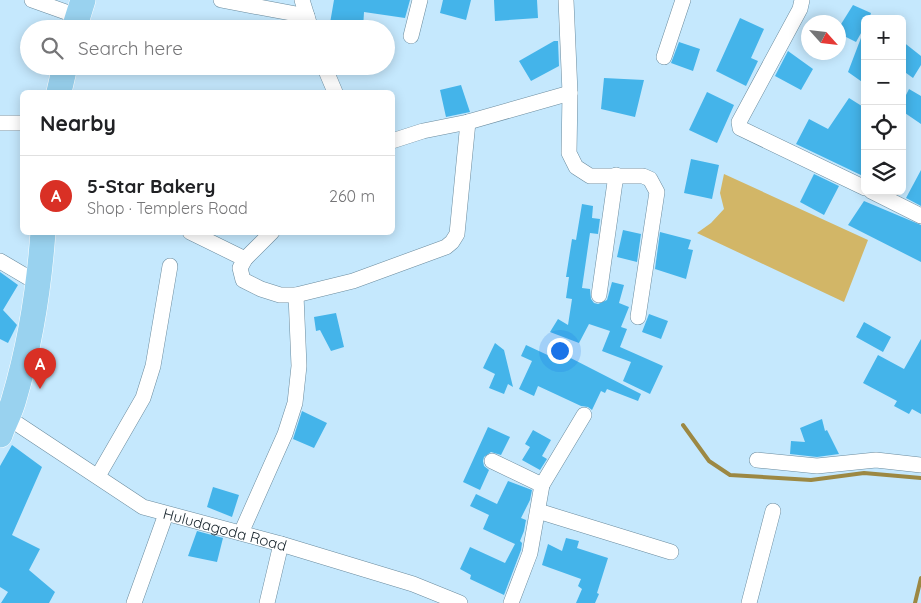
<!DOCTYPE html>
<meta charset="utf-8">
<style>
body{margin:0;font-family:Quicksand,sans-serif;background:#f2f2f2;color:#202124}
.controls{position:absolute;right:15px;top:15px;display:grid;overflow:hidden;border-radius:8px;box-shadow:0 2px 12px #0003}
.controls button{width:45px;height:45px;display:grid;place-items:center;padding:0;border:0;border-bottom:1px solid #e0e0e0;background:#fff;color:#202124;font:25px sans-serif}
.compass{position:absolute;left:801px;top:15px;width:45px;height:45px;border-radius:50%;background:#fff;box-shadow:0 2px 12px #0003;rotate:117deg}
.you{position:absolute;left:559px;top:350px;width:18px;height:18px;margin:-12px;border:4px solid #fff;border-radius:50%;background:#1a73e8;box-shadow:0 0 0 8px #1a73e833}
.badge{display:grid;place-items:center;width:32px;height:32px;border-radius:50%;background:#d93025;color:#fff;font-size:16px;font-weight:700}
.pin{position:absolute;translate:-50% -41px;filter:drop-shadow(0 1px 2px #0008)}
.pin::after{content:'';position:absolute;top:26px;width:18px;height:15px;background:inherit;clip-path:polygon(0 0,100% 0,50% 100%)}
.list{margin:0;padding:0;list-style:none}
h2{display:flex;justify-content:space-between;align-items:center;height:65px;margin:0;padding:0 20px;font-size:21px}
h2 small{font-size:16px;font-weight:400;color:#757577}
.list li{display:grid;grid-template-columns:32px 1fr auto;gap:15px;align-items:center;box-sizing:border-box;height:80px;padding:0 20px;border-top:1px solid #e0e0e0}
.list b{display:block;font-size:19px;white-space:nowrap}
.list p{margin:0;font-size:16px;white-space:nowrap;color:#757577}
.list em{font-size:16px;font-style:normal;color:#757577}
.icon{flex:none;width:28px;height:28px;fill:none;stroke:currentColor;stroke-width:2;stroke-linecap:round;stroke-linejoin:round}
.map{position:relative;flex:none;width:921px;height:603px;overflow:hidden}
.search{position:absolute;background:#fff;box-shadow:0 2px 12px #0003;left:20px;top:20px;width:375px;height:55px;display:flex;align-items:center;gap:12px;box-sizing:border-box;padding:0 18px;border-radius:28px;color:#757577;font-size:19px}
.panel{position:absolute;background:#fff;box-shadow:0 2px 12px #0003;left:20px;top:90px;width:375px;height:145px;border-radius:8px}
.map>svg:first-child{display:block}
.green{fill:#d2b667}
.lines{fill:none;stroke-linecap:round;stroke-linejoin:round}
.stream{stroke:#9c8843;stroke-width:4}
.building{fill:#44b4ea}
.street-casing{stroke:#6a8b9e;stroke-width:16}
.primary-casing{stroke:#fff;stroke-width:26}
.street{stroke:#fff;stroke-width:15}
.primary{stroke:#99d2ef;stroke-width:25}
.labels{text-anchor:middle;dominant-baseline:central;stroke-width:4.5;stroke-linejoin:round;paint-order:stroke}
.street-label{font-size:15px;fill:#18252d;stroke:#e4f2fa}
</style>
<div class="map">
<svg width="921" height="603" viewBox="0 0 921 603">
<rect width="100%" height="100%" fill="#c5e8fd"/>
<path class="green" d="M724 174 868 240 844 302 697 233 711 223 724 209 720 193Z"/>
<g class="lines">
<path class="stream" d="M683 425 709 461 730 475 811 480 864 473 921 478
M915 603 921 578"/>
</g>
<path class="building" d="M334 0H410L405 18 364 12 363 29H329Z
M443 0H471L466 20 440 13Z
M494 0H537L538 18 495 21Z
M853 5 871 13 869 19H865V26L856 42 838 33V29Z
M740 18 764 29 751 58 758 61 746 86 716 71Z
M864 30H865V84L848 72Z
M554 41H558L559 66 531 81 519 61Z
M902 41 921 56V65L913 78 902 70Z
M679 42 700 49 693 71 671 63Z
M788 51 813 69 801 90 775 76Z
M604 78 644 80 635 117 601 109Z
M461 85 470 112 446 117 440 90Z
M909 89 921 96V124L902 111V103Z
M707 92 734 105 717 143 689 130Z
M849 98 865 108V177L796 144 809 119 828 129Z
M691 159 719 165 712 199 684 193Z
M921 170V206L906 198Z
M814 174 839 186 824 215 800 202Z
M864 201 921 225V262L848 225Z
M582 204 593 206 592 218 600 219 598 234 590 233 582 288 590 289 591 299 594 303 598 304 607 300 612 282 624 285 619 303 629 307 621 327 627 329 620 347 663 366 650 394 623 381 631 362 602 351 610 331 589 324 579 343 550 332 558 319 568 325 572 299 566 298 569 277H566L572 239 576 240Z
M623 230 641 234 637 262 617 257Z
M660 232 691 240 688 249 693 250 686 279 655 269Z
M0 272 18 285 3 310 17 325 8 343 0 339Z
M336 313 344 347 331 351 320 330 316 331 314 317Z
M649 314 668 321 661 339 642 332Z
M864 322 891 337 883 352 856 337Z
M921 339V414L912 409 909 414 894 406 897 401 863 383 878 355 904 369Z
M495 343 504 350 513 387 508 384 504 394 489 388 495 374 483 368Z
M526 345 554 358 553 349 641 394 638 401 607 389 605 393 601 391 592 410 588 407 581 406 538 386 534 396 519 389 532 361 521 356Z
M302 411 327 423 314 448 293 439Z
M822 419 825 431 827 430 839 454 817 457 790 454 791 441 805 442 800 428Z
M488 427 510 437 501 455 491 452 484 457 483 461 484 466 489 470 480 490 463 482Z
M533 430 551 440 542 456 547 459 540 470 522 460 530 447 525 444Z
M12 445 42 467 12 535 40 549 29 570 55 592 49 603H1L8 592 0 587V466Z
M508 481 532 490 530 500 521 518 526 520 524 531 520 541 522 543 521 550 504 595 470 579 471 575 460 569 470 547 505 563 515 544 483 529 489 515 470 506 476 494 497 504Z
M213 487 239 495 232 517 207 507Z
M197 531 223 538 217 562 188 556Z
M566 538 579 541 577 548 608 558 597 593 599 594 595 603H576L582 589 578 586 581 579 542 565 548 544 562 551Z"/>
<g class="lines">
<defs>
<g id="street">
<path d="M32 0 77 16"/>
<path d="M221 0 307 16"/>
<path d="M302 0 311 29"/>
<path d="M566 0 570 93 569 153 576 167 590 176H643L650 179 657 192 638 317"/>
<path d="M802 0 800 9 739 122 740 128 865 188"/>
<path d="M411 36 420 0"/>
<path d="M664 57 683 0"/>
<path d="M324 66 335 92"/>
<path d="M0 123H22"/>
<path d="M392 141 423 131 468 122 570 93"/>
<path d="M871 191 921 216"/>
<path d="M190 232 245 259"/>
<path d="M272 232 245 259 240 268 243 280 261 289 280 295H296L353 281 446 247 452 242 457 234 468 122"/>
<path d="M0 261 39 284"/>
<path d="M599 295 616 175"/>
<path id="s1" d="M7 417 143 507 281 544 413 584 460 603"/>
<path d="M757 460 817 466 876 460 921 465"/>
<path d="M492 461 542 485"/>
<path d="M98 476 143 398 153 366 170 266"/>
<path d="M538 511 671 552"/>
<path d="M241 533 285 434 295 403 299 366 296 295"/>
<path d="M134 603 166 514"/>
<path d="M267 603 281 544"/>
<path d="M511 603 530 553 542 485 584 415"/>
<path d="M749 603 773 511"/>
</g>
<path id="primary" d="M74 29 83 0
M59 92 65 66
M0 435C4 423 11 411 14 399 30 345 39 289 43 232"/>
</defs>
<use href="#street" class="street-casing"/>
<use href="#primary" class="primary-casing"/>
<use href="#street" class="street"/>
<use href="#primary" class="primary"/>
</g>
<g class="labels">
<g class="street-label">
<text stroke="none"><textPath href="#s1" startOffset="248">Huludagoda Road</textPath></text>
</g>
</g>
</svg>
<div class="controls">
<button>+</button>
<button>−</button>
<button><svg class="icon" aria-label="locate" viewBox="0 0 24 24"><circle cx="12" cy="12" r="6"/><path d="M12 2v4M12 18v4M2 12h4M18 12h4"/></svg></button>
<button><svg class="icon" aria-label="layers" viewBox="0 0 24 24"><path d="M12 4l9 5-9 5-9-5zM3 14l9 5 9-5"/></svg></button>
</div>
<svg class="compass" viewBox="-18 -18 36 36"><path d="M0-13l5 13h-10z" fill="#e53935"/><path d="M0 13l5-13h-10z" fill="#757577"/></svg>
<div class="you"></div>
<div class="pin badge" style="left:40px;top:389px">A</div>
<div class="search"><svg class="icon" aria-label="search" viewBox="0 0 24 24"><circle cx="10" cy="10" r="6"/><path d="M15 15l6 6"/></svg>Search here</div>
<section class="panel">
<h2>Nearby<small></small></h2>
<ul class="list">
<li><span class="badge">A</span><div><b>5-Star Bakery</b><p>Shop · Templers Road</p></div><em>260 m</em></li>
</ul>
</section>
</div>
